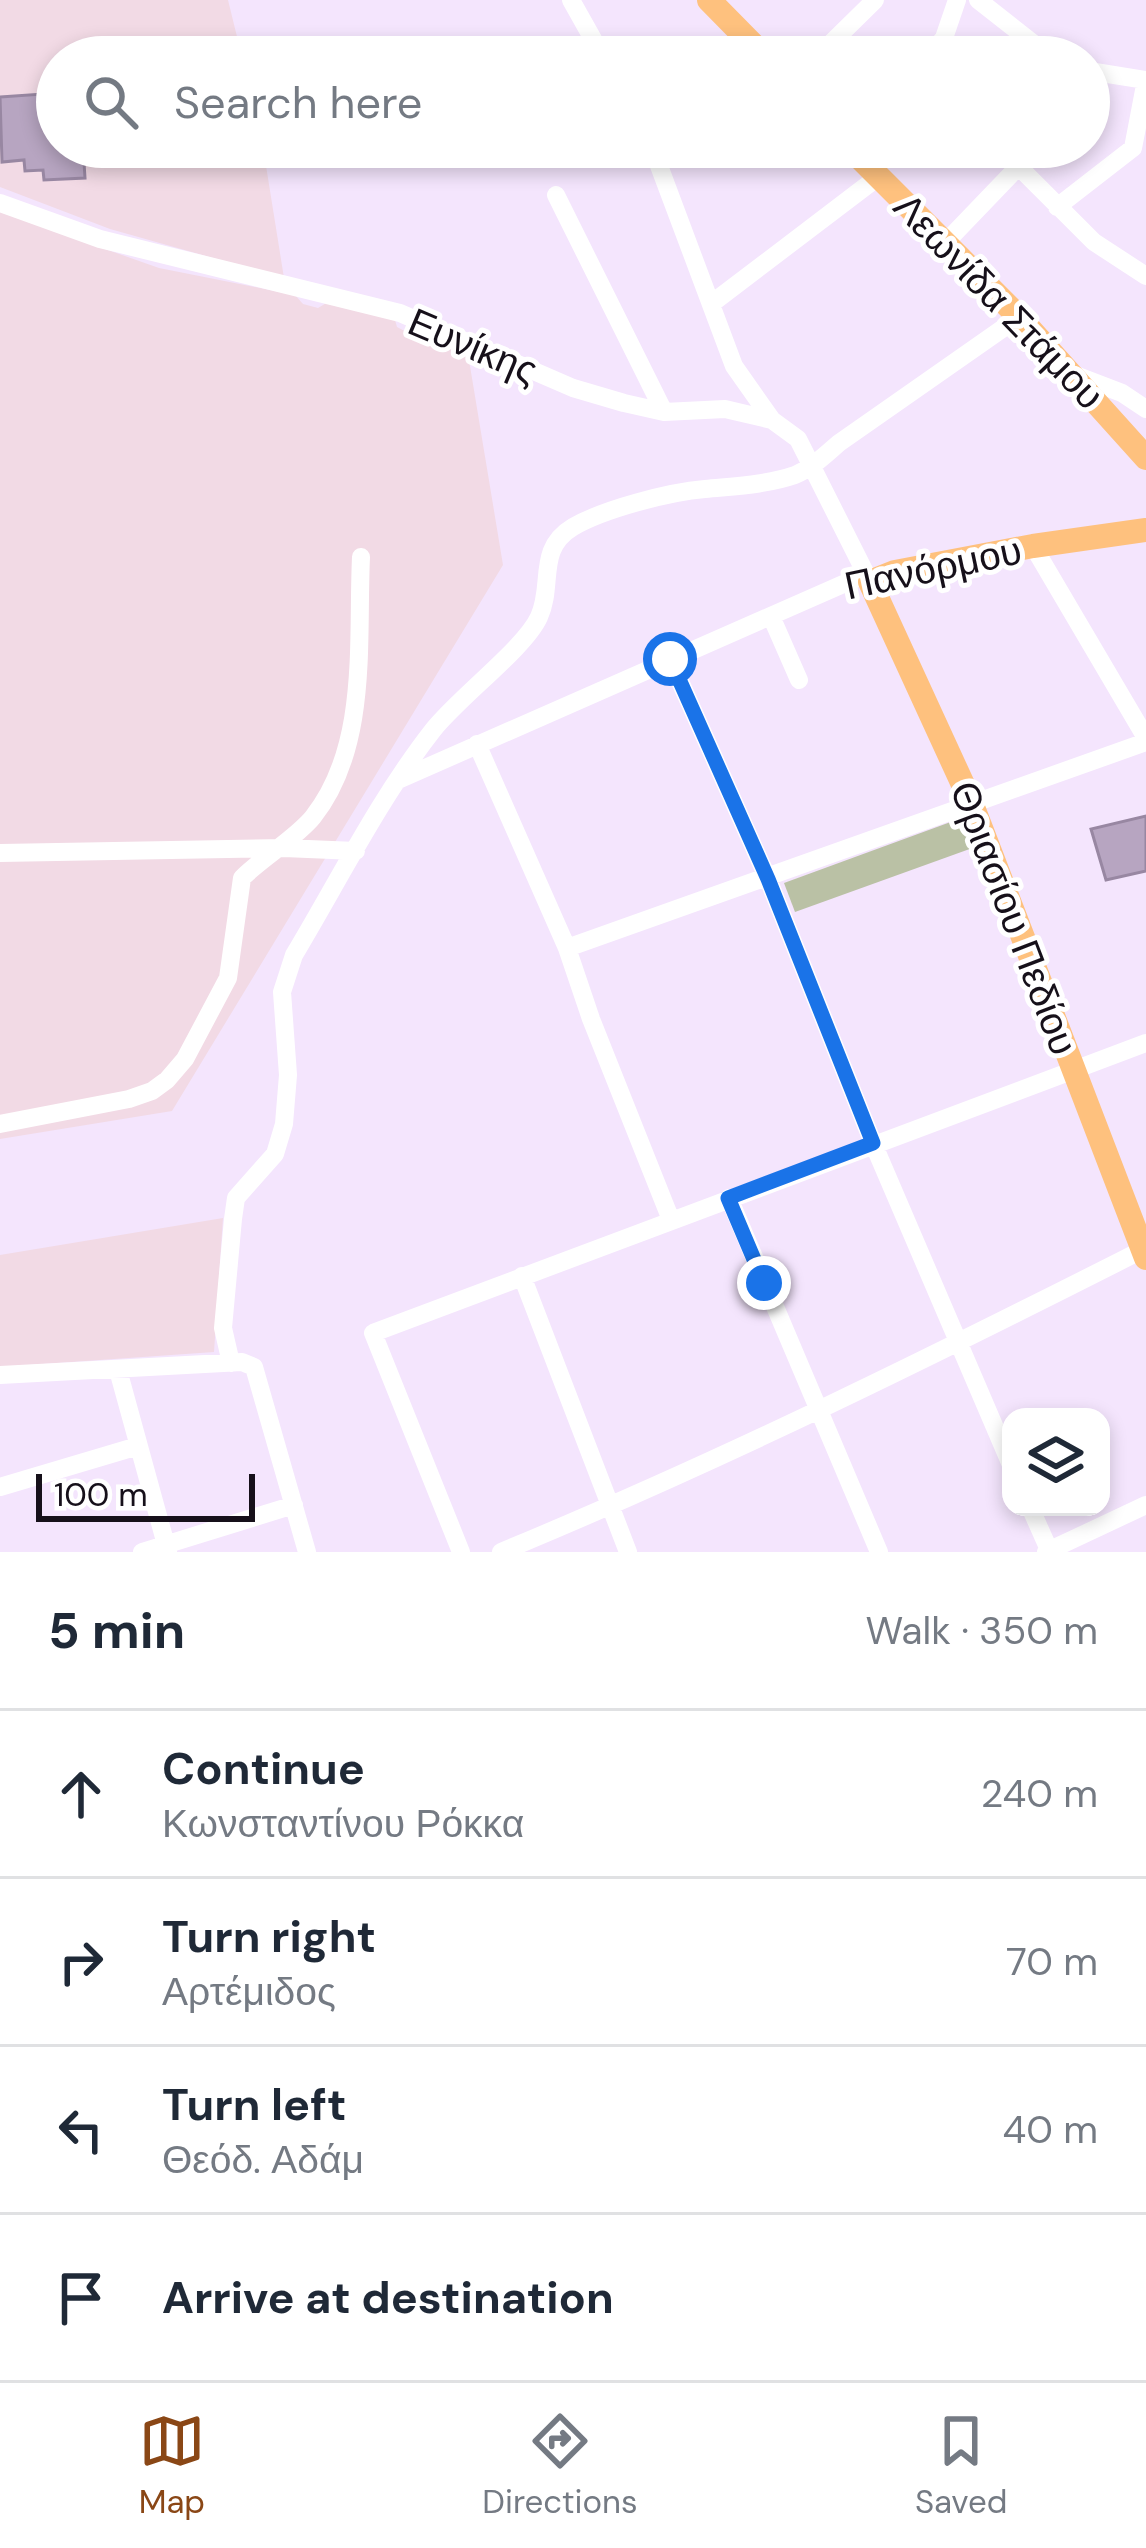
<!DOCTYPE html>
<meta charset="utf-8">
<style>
body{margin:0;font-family:"DM Sans",sans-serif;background:#f6f6f7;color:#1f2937}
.controls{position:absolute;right:36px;bottom:36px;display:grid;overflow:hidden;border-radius:24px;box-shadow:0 6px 18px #0003}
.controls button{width:108px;height:108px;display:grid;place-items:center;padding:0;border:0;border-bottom:3px solid #e0e1e3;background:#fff;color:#1f2937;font:60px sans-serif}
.scale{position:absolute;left:36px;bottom:30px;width:219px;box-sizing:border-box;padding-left:12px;border:6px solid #16101a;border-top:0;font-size:33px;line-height:42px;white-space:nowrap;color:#16101a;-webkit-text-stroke:9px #fff;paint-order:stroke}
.stop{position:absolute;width:36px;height:36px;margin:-27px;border:9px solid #1a73e8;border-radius:50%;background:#fff}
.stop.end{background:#1a73e8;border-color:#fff;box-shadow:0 3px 12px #0008}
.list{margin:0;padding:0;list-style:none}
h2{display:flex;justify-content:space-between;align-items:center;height:156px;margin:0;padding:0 48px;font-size:51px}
h2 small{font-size:39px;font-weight:400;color:#747a83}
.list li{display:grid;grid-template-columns:78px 1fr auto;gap:36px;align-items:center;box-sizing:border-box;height:168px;padding:0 48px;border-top:3px solid #e0e1e3}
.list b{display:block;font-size:45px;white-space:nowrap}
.list p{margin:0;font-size:39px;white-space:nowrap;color:#747a83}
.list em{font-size:39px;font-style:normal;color:#747a83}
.icon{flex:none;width:66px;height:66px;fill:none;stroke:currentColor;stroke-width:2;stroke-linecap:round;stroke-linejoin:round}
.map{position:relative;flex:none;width:1146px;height:1552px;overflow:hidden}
.search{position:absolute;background:#fff;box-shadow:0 6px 18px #0003;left:36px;right:36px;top:36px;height:132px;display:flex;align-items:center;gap:30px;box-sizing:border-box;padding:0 42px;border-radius:66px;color:#747a83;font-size:45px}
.sheet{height:828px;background:#fff}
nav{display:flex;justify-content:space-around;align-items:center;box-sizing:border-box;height:168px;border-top:3px solid #e0e1e3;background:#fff;font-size:33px;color:#747a83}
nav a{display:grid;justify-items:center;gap:6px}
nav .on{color:#8a4716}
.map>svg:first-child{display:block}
.industrial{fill:#f2dae5}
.green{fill:#bac1a5}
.building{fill:#b7a5c1;stroke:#9887a2;stroke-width:3}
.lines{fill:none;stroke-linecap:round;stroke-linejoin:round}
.minor{stroke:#fff;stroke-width:18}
.major{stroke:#fec17e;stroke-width:24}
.route{stroke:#1a73e8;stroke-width:15}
.labels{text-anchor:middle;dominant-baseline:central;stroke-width:10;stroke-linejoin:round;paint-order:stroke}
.street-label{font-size:39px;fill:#16101a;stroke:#fff}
</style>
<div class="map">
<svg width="1146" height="1552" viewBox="0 0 1146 1552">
<rect width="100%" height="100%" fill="#f4e5fd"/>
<path class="industrial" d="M0 0H228L242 57H57V147H263L284 278 110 229 0 187Z
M0 212 159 268 295 295 303 304 318 308 328 302 395 320 397 327 416 337 424 334 468 354 503 565 172 1111 0 1139Z
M223 1218 214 1352 0 1367V1255Z"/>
<path class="green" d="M967 816 978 846 795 912 784 883Z"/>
<path class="building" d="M57 93V147H83L85 178 44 180 43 170 25 171 24 160 2 162 0 97Z
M1146 816V871L1106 880 1091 829Z"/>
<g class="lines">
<path class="minor" d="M571 0 603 57
M978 0 1034 44 1058 57
M817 57 875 0
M928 57 944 38 957 0
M1089 71 1146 80
M652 147 734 366 772 420
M999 147 1094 242 1146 276
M556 195 664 412
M0 203 100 239 400 313 573 388 624 403 664 412 725 409 772 420 798 439 870 582
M1057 207 1133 148 1146 80
M946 242 1018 167
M711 304 878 177
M1075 375 1122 393 1146 409
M1033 546 1146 738
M771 616 799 680
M670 659 768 879 873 1143 1011 1465
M477 744 567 948 591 1019 671 1220
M398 780 866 574
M0 853 284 848 356 851
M567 948 1146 742
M0 1124 129 1099 152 1091 167 1080 185 1059 228 978 242 878C262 858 297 837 313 817 369 746 357 642 361 557
M729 1198 879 1552
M522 1276 628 1552
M231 1363 223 1328 233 1219 236 1198 275 1154 284 1124 288 1075 282 992 294 955C339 880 379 799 433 730 459 697 525 648 539 617 554 585 536 549 573 527 604 509 669 492 705 489 735 486 766 485 795 475 812 468 825 455 839 443L1019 317
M118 1370 168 1552
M0 1375 242 1362 254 1367 307 1552
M0 1487 138 1446
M1030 1507 1050 1552
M142 1552 294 1505
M461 1552 373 1333 1146 1043
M501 1552C721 1461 933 1356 1146 1248
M1046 1552 1146 1505"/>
<path class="major" d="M709 0 765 57
M849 147 1019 317 1146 458
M1146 530 1033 546 895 572 870 582 971 802 1146 1258"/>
</g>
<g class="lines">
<path class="route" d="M670 659 768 879 873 1143 728 1198 764 1283"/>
</g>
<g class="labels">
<g class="street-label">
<text transform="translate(999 301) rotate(46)">Λεωνίδα Στάμου</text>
<text transform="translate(473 346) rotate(23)">Ευνίκης</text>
<text transform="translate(933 568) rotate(-12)">Πανόρμου</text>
<text transform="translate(1014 918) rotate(69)">Θριασίου Πεδίου</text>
</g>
</g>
</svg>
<div class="controls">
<button><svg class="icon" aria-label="layers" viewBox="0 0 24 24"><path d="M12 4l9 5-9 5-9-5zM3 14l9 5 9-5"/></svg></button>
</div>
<div class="scale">100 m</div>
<div class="stop" style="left:670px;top:659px"></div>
<div class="stop end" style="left:764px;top:1283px"></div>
<div class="search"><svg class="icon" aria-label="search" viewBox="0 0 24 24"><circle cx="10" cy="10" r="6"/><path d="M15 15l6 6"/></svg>Search here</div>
</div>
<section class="sheet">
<h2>5 min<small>Walk · 350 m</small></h2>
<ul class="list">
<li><svg class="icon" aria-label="ahead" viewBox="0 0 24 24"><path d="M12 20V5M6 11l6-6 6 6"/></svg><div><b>Continue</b><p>Κωνσταντίνου Ρόκκα</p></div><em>240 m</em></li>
<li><svg class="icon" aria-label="right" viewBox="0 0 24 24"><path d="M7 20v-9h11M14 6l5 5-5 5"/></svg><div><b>Turn right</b><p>Αρτέμιδος</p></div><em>70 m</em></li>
<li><svg class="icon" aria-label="left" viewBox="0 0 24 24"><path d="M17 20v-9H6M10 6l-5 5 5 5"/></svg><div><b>Turn left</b><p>Θεόδ. Αδάμ</p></div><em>40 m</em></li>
<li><svg class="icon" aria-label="arrive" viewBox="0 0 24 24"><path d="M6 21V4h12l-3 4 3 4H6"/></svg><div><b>Arrive at destination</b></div></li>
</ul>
</section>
<nav>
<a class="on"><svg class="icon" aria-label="map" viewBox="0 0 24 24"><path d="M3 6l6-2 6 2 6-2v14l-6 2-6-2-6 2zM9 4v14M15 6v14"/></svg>Map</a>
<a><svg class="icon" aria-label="directions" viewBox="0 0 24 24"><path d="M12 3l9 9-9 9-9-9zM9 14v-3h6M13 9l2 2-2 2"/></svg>Directions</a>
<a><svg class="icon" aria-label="saved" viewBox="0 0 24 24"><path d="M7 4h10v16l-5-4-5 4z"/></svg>Saved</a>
</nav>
